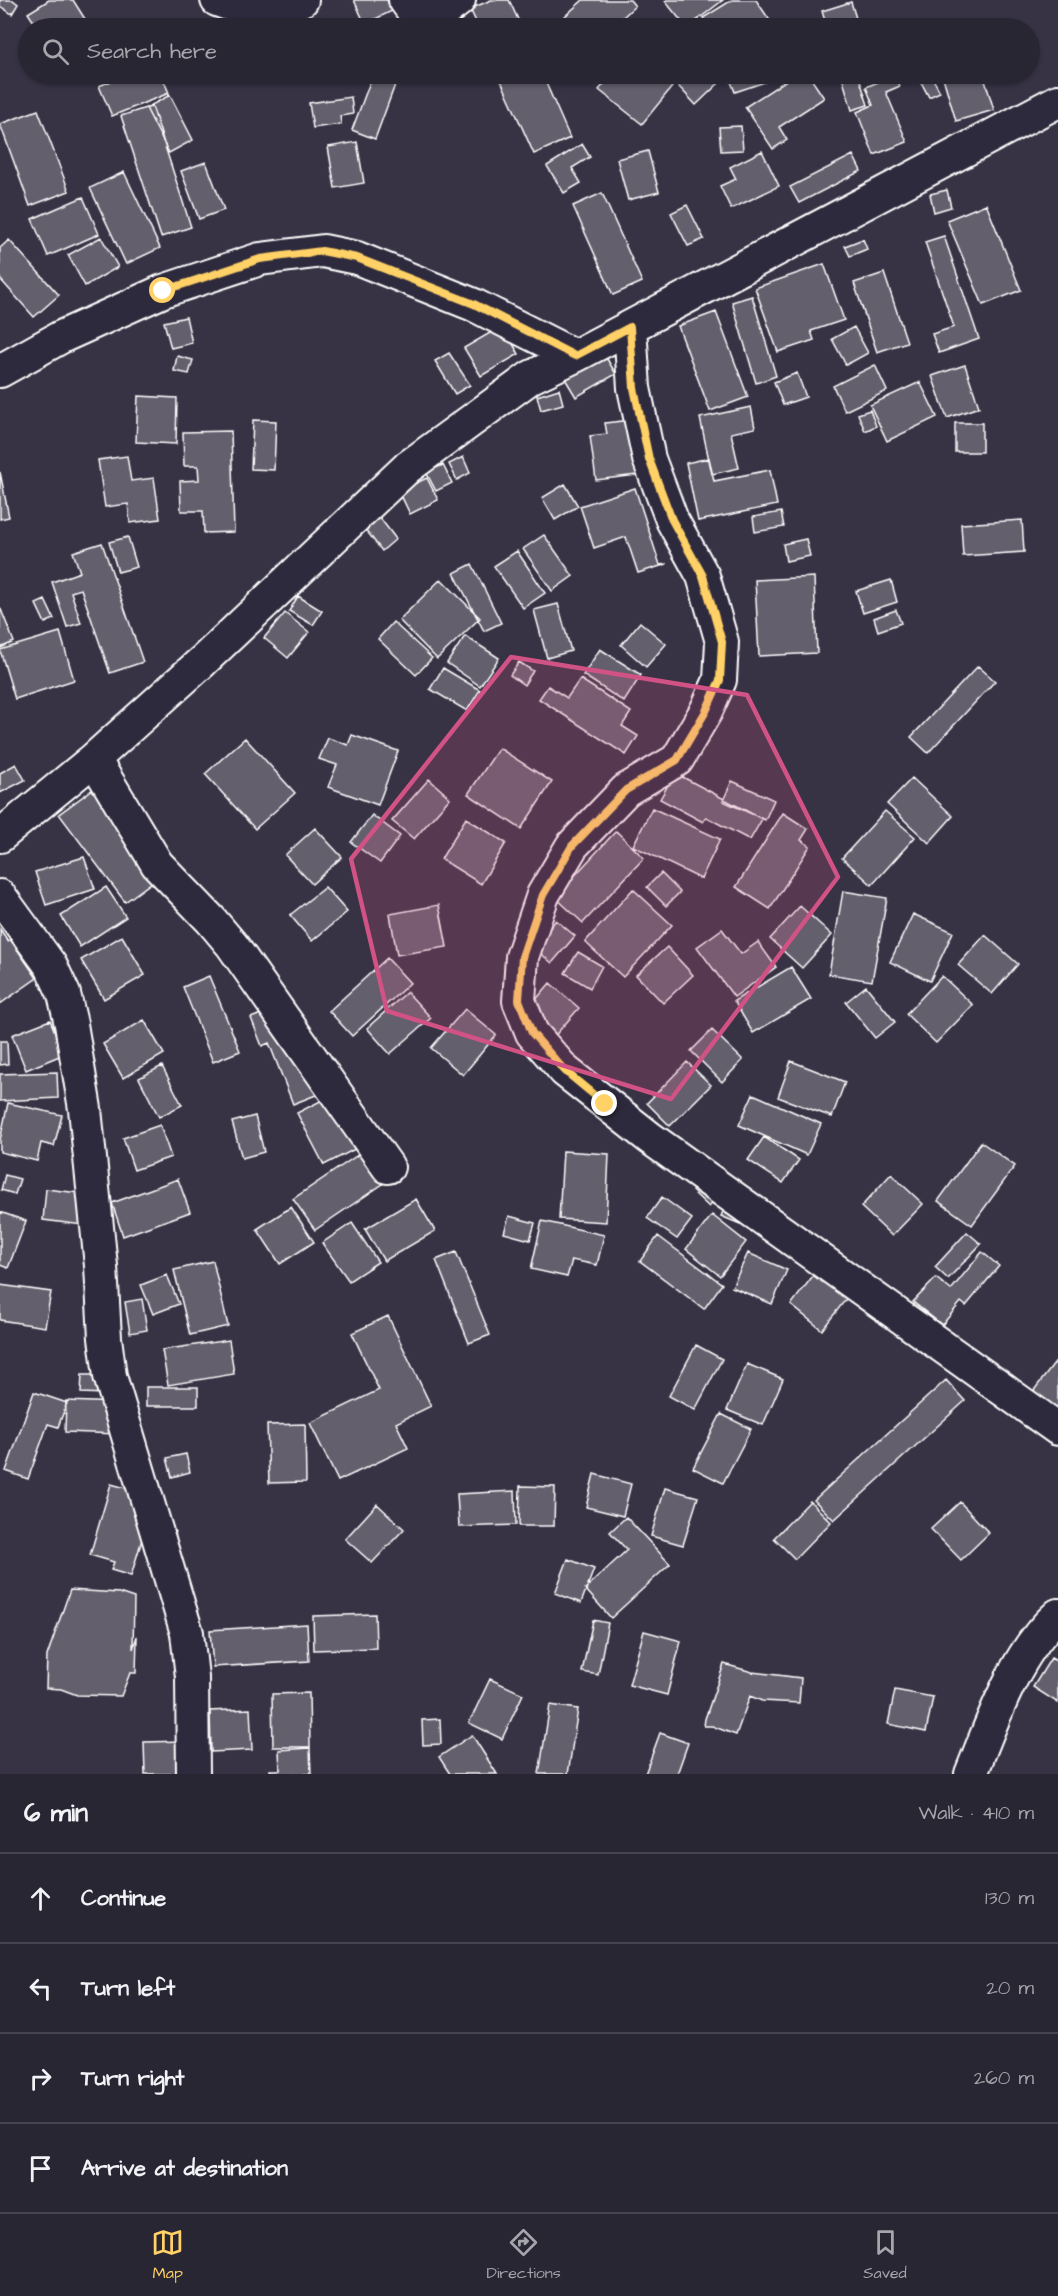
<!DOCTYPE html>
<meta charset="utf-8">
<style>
body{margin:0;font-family:"Architects Daughter",sans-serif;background:#353240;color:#f1f3f6}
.stop{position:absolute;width:18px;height:18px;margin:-14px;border:4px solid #ffd166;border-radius:50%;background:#fff}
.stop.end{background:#ffd166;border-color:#fff;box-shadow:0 2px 6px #0008}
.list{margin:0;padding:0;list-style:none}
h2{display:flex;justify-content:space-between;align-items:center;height:78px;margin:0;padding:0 24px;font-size:26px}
h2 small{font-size:20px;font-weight:400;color:#a5a5ac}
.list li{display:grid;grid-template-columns:39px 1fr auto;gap:18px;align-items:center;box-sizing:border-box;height:90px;padding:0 24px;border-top:2px solid #45434f}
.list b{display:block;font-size:22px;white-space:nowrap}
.list em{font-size:20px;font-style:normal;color:#a5a5ac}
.icon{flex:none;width:33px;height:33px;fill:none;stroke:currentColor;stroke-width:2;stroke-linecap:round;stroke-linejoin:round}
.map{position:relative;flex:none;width:1058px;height:1774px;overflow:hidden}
.search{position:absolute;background:#292634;box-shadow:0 2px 4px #0004;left:18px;right:18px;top:18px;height:66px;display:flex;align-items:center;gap:15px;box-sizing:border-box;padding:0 21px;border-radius:33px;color:#a5a5ac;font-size:22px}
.sheet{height:438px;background:#292634}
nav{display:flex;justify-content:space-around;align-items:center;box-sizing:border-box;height:84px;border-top:2px solid #45434f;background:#292634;font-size:16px;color:#a5a5ac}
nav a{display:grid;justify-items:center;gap:3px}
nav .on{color:#ffd166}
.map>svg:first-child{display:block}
.building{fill:#635f6d;stroke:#fff;stroke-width:1.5}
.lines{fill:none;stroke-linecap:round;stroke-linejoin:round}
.minor-casing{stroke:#fff;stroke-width:36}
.minor{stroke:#2f2a3d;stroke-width:32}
.route{stroke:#ffd166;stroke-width:8}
.marked{fill:#d15284;fill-opacity:0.2;stroke:#d15284;stroke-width:4.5;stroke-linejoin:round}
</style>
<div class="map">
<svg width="1058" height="1774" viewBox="0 0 1058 1774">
<rect width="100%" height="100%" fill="#373345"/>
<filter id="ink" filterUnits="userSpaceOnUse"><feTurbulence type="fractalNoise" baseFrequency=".0167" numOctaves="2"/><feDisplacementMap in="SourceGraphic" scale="12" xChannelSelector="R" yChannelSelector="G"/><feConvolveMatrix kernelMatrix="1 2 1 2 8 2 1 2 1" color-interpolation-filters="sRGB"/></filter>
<g filter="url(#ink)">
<path class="building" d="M0 0H13L18 4 12 14 0 6Z
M49 0H73L85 19 71 28H38L28 13Z
M354 0H387L392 11 365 24Z
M491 0H509L522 28H479L470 9Z
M583 0H630L635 6 611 28H558L555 25Z
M667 0H723L687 28 665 1Z
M732 0H756L775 28H710L703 18Z
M851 2 859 28H827L822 11Z
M129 74H161L169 93 112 116 99 86Z
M373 74H399L375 139 352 130Z
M498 74H542L570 138 534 154Z
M612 74H655L672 87 642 124 599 90Z
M667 74H710L719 83 696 105Z
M728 74H789L735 92Z
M796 74H808L824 98 779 127 787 140 773 149 745 107Z
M841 74H858L868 105 852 110Z
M942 74H983L994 110 956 121Z
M895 75 900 86 886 92 907 142 874 155 857 112 873 105 866 87Z
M932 77 940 92 929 97 921 82Z
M170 95 193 140 169 153 146 108Z
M351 97 353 114 340 116 341 124 313 128 309 103Z
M152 106 191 227 161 237 121 116Z
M38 110 69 191 30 206 0 124Z
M741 126 743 150 721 151 719 127Z
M357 142 364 183 335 188 328 147Z
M582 144 590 157 572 168 581 183 564 193 547 166Z
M648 151 659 192 628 200 617 159Z
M762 151 779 186 731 209 720 186 736 179 730 167Z
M853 155 861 171 799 203 790 187Z
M206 162 224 210 199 219 181 171Z
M124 172 160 248 126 264 90 188Z
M947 190 951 207 934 212 930 194Z
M602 193 642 282 613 295 573 206Z
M83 197 99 234 48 256 32 219Z
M986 204 1021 290 983 305 947 220Z
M687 205 704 239 688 246 671 213Z
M944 236 979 339 939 353 932 334 954 327 925 242Z
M101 237 118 267 85 286 68 255Z
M863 239 867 249 850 256 845 246Z
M9 240 59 295 34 317 0 279V248Z
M824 264 844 320 811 331 814 340 778 352 755 288Z
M884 273 907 342 877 352 854 283Z
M752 296 776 376 756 383 732 302Z
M716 312 748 397 710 411 678 326Z
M186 317 192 343 171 348 164 322Z
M502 326 519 354 481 376 464 348Z
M854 327 868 353 846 365 832 339Z
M449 353 470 385 455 394 435 361Z
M604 354 616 374 576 397 564 377Z
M177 356 193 360 189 374 174 371Z
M875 365 887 391 845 411 833 386Z
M965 365 979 407 947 418 932 376Z
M797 373 806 397 783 405 774 382Z
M920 382 937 417 887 441 870 405Z
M559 389 563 404 541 410 537 396Z
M138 396 177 398 176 444 136 442Z
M751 407 755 428 731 433 739 468 712 474 700 418Z
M870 410 876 426 865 431 858 414Z
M253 420 276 421 274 470 251 469Z
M631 420 637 475 596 480 590 436 607 434 605 423Z
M955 423H982V452H955Z
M231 431 234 532 204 533 203 511H181L180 481 199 480 198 466H184L183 432Z
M127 456 131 481 154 478 160 519 130 523 128 504 105 507 98 460Z
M463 457 470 473 457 480 449 464Z
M709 458 714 481 770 470 777 505 698 521 686 463Z
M443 465 452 483 436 491 426 472Z
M0 472 9 517 0 519Z
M427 478 438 500 410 514 399 491Z
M565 484 578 506 555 520 542 498Z
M635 488 660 565 667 564 638 573 626 537 594 548 580 506Z
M781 512 784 527 755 532 753 517Z
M377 514 396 539 382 551 362 525Z
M1022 520 1024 552 963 556 961 524Z
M544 535 573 576 552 591 523 549Z
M128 537 137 567 118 572 109 542Z
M806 539 810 556 786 561 783 544Z
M102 543 143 662 110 673 81 589 71 592 81 623 67 627 52 582 80 572 73 552Z
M517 551 545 593 523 608 494 566Z
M472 564 501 623 484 631 454 573Z
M814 577 817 653 759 656 755 580Z
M441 579 480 618 437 659 399 620Z
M891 580 897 602 863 613 856 591Z
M298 596 322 611 313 625 289 611Z
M45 600 54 619 45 623 36 604Z
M558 604 571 651 547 658 534 610Z
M0 607 14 642 0 648Z
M896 610 901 623 878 631 874 618Z
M285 613 309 632 288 658 264 638Z
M393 622 432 658 416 675 378 639Z
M640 622 666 644 646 667 621 645Z
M60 632 74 680 15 699 0 650Z
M465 636 499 658 480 686 447 663Z
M600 649 641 675 624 702 583 675Z
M519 662 533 671 524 685 510 675Z
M978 666 995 681 928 753 911 737Z
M443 668 480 690 467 711 430 689Z
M580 679 631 712 622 726 638 736 626 755 539 699 548 686 567 698Z
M352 735 398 751 378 805 328 787 337 765 319 759 328 738 348 745Z
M245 738 295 793 255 829 205 774Z
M499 748 552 782 521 829 468 794Z
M16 764 25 780 0 793V773Z
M675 773 762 819 750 840 706 817 703 822 660 799Z
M912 778 953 816 929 843 887 804Z
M429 779 450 798 414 839 392 821Z
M732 781 774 800 765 820 723 801Z
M93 789 159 877 125 902 59 814Z
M652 808 720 839 701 879 633 846Z
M885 811 915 837 872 885 842 858Z
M783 813 808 829 801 840 810 846 770 909 736 887Z
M372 815 400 836 380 863 351 842Z
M466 818 506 843 481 884 441 859Z
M315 828 342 857 312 884 285 855Z
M616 831 644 858 583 923 555 897Z
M84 857 95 889 46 905 35 872Z
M661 873 680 892 666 906 647 887Z
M106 887 126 917 80 947 61 916Z
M325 887 347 912 312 941 290 915Z
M633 889 672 925 623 977 585 942Z
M843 891 887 898 872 981 829 974Z
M439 905 447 947 397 955 390 914Z
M800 906 832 935 802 968 770 939Z
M913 914 953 932 930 981 890 962Z
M556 920 575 936 552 963 534 948Z
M0 929 8 941 10 939 37 978 0 1004Z
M722 929 741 954 758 942 776 967 734 997 697 947Z
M985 935 1018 964 992 994 958 965Z
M122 936 145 975 104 999 81 960Z
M667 947 693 975 663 1003 636 975Z
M578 952 602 966 590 988 565 973Z
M387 958 410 983 352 1036 329 1011Z
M791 967 811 999 753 1033 734 1001Z
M209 976 240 1051 213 1062 183 987Z
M942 976 973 1005 936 1043 906 1014Z
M550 983 579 1008 552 1039 523 1015Z
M866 986 895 1022 875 1038 846 1002Z
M407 992 431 1018 390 1054 367 1028Z
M291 1002 326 1091 293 1104 269 1043 262 1046 251 1018Z
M465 1009 496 1035 463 1075 431 1048Z
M50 1020 64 1054 26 1070 12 1035Z
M144 1020 164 1054 123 1078 103 1044Z
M712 1030 743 1060 722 1082 691 1051Z
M0 1041H7L8 1064 0 1065Z
M791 1061 845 1082 832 1117 778 1097Z
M687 1062 711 1085 670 1126 647 1103Z
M162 1066 182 1105 159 1117 139 1078Z
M57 1072 58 1098 0 1101V1074Z
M334 1094 361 1146 324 1165 297 1113Z
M753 1094 821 1124 807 1155 739 1125Z
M8 1103 62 1115 54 1146 41 1143 37 1161 0 1152V1140Z
M255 1116 264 1152 242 1158 232 1122Z
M160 1125 171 1157 134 1170 123 1138Z
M764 1137 799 1160 783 1183 748 1160Z
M981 1142 1015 1166 972 1225 938 1201Z
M374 1144 396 1175 315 1230 293 1199Z
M563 1151 609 1154 606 1222 559 1219Z
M891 1174 923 1204 892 1236 861 1207Z
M5 1175 20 1179 15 1194 1 1190Z
M178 1179 190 1212 123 1236 112 1203Z
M702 1182 718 1197 709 1207 692 1191Z
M46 1189 87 1194 83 1225 43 1220Z
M662 1197 692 1219 677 1239 647 1218Z
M416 1199 435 1231 384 1261 365 1229Z
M726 1205 744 1212 740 1224 721 1216Z
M291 1207 314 1242 280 1264 257 1229Z
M0 1212 26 1221 8 1268 0 1265Z
M712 1215 746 1242 720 1276 686 1249Z
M509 1216 535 1223 530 1240 504 1233Z
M542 1221 604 1235 597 1265 572 1260 567 1277 531 1269Z
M352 1223 378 1262 349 1281 322 1243Z
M967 1232 981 1244 948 1279 935 1267Z
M658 1236 722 1284 704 1309 640 1261Z
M456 1252 490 1335 469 1343 436 1260Z
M982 1252 999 1266 966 1306 961 1302 942 1325 913 1302 936 1278 951 1290Z
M748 1253 787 1270 772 1304 732 1287Z
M213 1261 228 1326 190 1335 174 1270Z
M818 1269 850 1294 822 1330 791 1305Z
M167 1275 179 1304 153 1314 141 1285Z
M0 1285 51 1292 45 1327 0 1320Z
M142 1299 147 1330 130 1333 125 1302Z
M388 1316 431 1406 396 1423 408 1448 338 1481 310 1423 379 1390 352 1333Z
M229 1340 234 1374 168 1385 162 1350Z
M696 1345 722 1359 695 1410 669 1396Z
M1058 1359V1414L1031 1394Z
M747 1364 783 1379 763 1425 727 1410Z
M82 1375H106L105 1394 81 1393Z
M946 1380 965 1401 834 1520 814 1500Z
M146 1387H198V1406H146Z
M34 1392 67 1403 58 1427 48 1424 28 1479 6 1471Z
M66 1401 119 1403 118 1434 65 1432Z
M721 1414 751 1429 723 1483 693 1468Z
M305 1424 306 1482 269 1483 267 1425Z
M186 1454 190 1472 172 1477 167 1458Z
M594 1474 631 1484 623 1516 586 1507Z
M111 1484 155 1496 131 1576 111 1570 114 1562 90 1555Z
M520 1486 555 1487 554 1526H519Z
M665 1488 698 1497 683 1545 651 1536Z
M515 1491 516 1525 459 1527 457 1494Z
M810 1501 831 1522 795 1559 774 1538Z
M960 1502 989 1533 961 1560 931 1529Z
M377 1504 404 1529 372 1563 345 1539Z
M626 1517 670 1564 611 1618 585 1589 627 1550 610 1532Z
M568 1559 594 1569 581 1603 555 1593Z
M70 1590 119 1593 134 1598 133 1649 137 1636 136 1673H130L121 1696 77 1695 61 1689 46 1688 47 1656Z
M375 1614 376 1648 314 1650 313 1616Z
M593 1620 608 1623 598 1675 582 1672Z
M307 1624 309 1661 213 1667 210 1630Z
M644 1631 681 1641 667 1695 629 1685Z
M1051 1658 1058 1662V1703L1033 1687Z
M724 1664 752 1672 801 1678 799 1703 762 1701 750 1696 736 1735 712 1726H704L705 1719Z
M490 1679 523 1694 502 1739 469 1723Z
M895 1690 933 1697 926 1732 888 1724Z
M309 1693 310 1747H273L272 1694Z
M550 1705 578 1709 568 1774H539Z
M250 1709 252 1750 211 1752 210 1711Z
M440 1719 441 1744 423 1745 422 1720Z
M660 1733 688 1743 677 1774H645Z
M472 1735 497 1774H450L439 1757Z
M185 1741 186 1774H145L144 1742Z
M310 1748 311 1774H271L270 1770H280L279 1750Z"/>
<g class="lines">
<defs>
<path id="minor" d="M217 0 258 15 302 0
M405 0 413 11 442 13 459 0
M630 327 634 388 649 459 672 520 703 576 722 642 720 680 706 711 677 760 626 790 572 846 543 895 522 957 519 1001 532 1033 565 1071 650 1138 1058 1429
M0 371 61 337 163 291 260 259 323 251 357 258 474 305 575 356
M94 759 157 864 211 920 232 945 388 1167
M0 836 94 759 203 661 408 467 531 377 575 356 1058 101
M0 896 51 966 64 994 71 1024 85 1109 101 1266 105 1338 110 1376 187 1633 192 1677 193 1774
M971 1774C992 1722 1015 1653 1058 1615"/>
</defs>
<use href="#minor" class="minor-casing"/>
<use href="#minor" class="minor"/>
</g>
</g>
<g class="lines" filter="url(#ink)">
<path class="route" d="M163 291 260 259 322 251 357 258 474 304 575 356 630 327 634 388 649 459 672 520 703 576 722 642 720 680 706 711 677 760 626 790 572 846 543 895 522 957 519 1000 532 1033 565 1071 605 1104"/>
</g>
<path class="marked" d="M511 657 747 695 838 877 671 1099 387 1011 351 859Z"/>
</svg>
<div class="stop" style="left:163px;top:291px"></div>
<div class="stop end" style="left:605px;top:1104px"></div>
<div class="search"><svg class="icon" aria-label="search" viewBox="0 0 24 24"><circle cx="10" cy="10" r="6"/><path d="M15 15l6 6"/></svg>Search here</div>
</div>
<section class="sheet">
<h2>6 min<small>Walk · 410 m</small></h2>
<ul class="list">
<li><svg class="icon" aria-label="ahead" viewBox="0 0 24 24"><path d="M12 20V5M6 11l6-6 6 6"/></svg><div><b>Continue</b></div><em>130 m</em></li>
<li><svg class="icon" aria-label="left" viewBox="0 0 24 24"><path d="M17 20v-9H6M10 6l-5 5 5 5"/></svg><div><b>Turn left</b></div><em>20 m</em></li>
<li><svg class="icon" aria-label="right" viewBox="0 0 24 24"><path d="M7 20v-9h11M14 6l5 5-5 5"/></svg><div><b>Turn right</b></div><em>260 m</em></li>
<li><svg class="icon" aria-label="arrive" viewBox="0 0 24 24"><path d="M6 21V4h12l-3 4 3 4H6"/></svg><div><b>Arrive at destination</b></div></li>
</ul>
</section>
<nav>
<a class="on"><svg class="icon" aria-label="map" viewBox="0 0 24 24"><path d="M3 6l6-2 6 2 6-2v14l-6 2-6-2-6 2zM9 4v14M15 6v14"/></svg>Map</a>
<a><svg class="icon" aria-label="directions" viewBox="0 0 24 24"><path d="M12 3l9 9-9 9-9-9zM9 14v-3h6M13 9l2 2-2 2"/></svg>Directions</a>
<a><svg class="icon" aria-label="saved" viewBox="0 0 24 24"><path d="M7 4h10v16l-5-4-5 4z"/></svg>Saved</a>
</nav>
